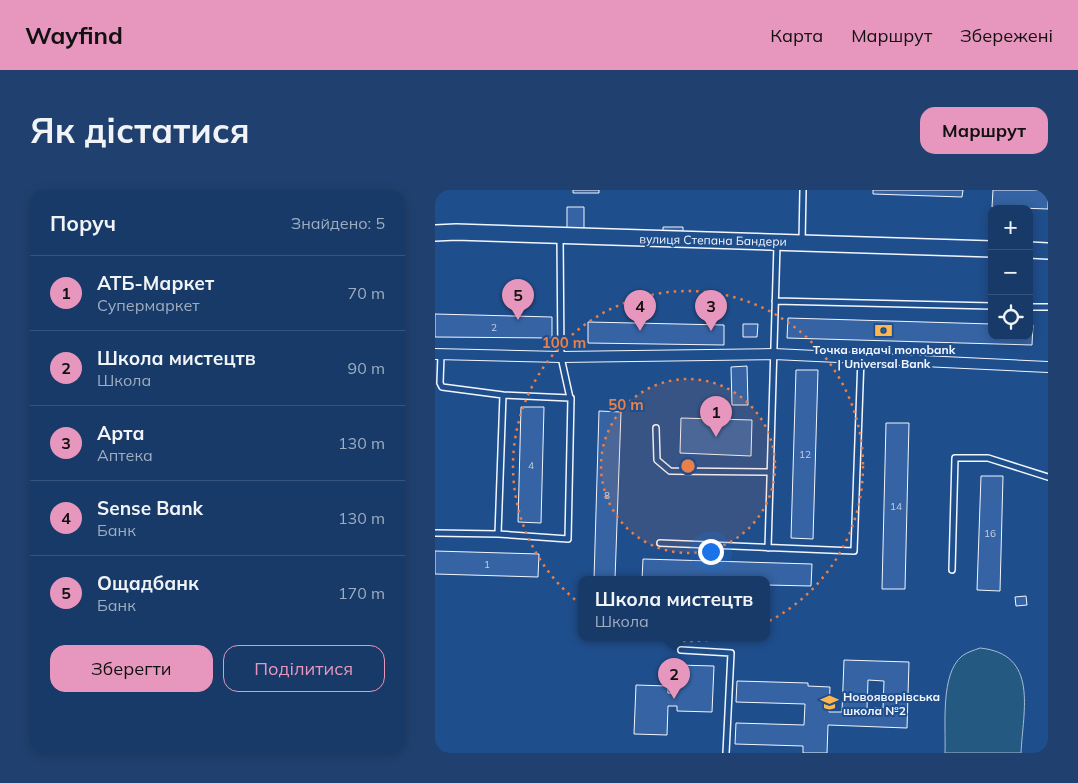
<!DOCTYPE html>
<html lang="uk">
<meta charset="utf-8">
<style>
body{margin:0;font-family:Mulish,sans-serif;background:#20416f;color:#f1f3f6}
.controls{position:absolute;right:15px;top:15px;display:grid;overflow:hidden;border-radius:10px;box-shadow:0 2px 12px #0003}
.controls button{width:45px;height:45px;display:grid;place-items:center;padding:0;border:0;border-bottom:1px solid #36547d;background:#173a69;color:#f1f3f6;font:25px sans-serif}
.you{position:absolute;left:275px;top:361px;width:18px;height:18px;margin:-12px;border:4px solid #fff;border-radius:50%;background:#1a73e8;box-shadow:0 0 0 8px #1a73e833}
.badge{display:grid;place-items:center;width:32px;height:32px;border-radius:50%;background:#e797bd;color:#111;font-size:16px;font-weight:700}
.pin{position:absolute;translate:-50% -41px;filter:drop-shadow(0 1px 2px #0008)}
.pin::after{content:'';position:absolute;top:26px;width:18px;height:15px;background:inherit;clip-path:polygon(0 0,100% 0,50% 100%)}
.popup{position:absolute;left:143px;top:386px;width:192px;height:65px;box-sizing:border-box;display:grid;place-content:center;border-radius:10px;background:#173a69;filter:drop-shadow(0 1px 4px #0005);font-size:16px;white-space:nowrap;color:#9eadc0}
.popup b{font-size:19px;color:#f1f3f6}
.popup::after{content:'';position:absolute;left:50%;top:100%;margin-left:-10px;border:10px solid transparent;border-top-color:#173a69}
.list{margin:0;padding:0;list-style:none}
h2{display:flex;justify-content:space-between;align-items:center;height:65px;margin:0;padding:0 20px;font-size:21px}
h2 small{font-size:16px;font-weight:400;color:#9eadc0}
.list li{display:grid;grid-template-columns:32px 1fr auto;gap:15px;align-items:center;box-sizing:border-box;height:75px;padding:0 20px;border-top:1px solid #36547d}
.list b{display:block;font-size:19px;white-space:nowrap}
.list p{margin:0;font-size:16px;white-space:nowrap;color:#9eadc0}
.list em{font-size:16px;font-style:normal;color:#9eadc0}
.actions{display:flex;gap:10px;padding:15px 20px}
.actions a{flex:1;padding:11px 0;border:1px solid #e797bd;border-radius:15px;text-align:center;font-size:18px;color:#e797bd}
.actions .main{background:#e797bd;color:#111}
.icon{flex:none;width:28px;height:28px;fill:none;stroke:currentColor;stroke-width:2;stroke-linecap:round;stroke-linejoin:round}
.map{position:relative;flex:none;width:613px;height:563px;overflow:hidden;border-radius:15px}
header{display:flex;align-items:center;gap:30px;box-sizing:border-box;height:70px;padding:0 25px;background:#e797bd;color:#111}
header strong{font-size:24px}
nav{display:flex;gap:28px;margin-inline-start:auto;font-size:18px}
.intro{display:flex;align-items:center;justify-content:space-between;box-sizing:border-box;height:120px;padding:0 30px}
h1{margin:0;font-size:35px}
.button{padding:12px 22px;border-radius:15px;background:#e797bd;color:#111;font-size:18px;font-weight:700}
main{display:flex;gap:30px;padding:0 30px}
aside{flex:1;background:#173a69;border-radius:15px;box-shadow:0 2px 12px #0003}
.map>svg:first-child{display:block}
.grass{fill:#245a82;stroke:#a8bbd7}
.building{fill:#3563a3;stroke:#f2f6ff;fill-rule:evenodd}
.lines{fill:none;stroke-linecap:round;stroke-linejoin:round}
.lane-casing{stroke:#f2f6ff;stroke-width:8}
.street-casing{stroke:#f2f6ff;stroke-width:12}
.secondary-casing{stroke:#f2f6ff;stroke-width:18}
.lane{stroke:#1f4e8c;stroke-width:5}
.street{stroke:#1f4e8c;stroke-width:10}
.secondary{stroke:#1f4e8c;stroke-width:15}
.ring{fill:none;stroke:#ea8049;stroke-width:2.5;stroke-dasharray:2.5 5}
.labels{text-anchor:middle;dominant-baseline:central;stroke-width:4;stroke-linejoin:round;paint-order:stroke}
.number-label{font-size:10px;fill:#c3d1e8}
.street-label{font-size:12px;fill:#f2f6ff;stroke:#1f4e8c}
.poi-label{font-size:12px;font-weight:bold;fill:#f2f6ff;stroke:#1f4e8c}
.centre{fill:#ea8049;stroke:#1f4e8c;stroke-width:2.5}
.ring-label{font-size:15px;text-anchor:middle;font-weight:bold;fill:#ea8049;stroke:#1f4e8c;stroke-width:4;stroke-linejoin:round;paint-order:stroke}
</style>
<header>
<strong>Wayfind</strong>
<nav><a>Карта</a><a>Маршрут</a><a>Збережені</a></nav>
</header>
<div class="intro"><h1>Як дістатися</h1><a class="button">Маршрут</a></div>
<main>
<aside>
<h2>Поруч<small>Знайдено: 5</small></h2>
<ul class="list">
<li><span class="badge">1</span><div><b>АТБ-Маркет</b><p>Супермаркет</p></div><em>70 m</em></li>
<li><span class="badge">2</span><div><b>Школа мистецтв</b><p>Школа</p></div><em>90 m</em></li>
<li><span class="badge">3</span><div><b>Арта</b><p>Аптека</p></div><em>130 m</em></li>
<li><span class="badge">4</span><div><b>Sense Bank</b><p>Банк</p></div><em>130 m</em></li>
<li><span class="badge">5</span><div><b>Ощадбанк</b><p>Банк</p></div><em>170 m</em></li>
</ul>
<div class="actions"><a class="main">Зберегти</a><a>Поділитися</a></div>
</aside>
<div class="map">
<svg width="613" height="563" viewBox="0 0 613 563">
<rect width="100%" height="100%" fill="#1f4e8c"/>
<path class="grass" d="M545 458C604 464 588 520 586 563H510C511 536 505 484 527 466 532 462 540 460 545 458Z"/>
<path class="building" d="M138 0H164V3H138Z
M438 0H528L527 7 438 4Z
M558 0H613V19L557 17Z
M132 17H149V39L132 38Z
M228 37H248V46L228 47Z
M0 124 117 127V148L0 147Z
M353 128 557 134V146H594V135H598L597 155 352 148Z
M153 132 289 135V155L153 153Z
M308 134H323L322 147H308Z
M312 176 313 215H297L296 177Z
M361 180H383L378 349 356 348Z
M86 217H109L106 333 83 332Z
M164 221 186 222 180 389H159Z
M246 228 317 230 316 266 245 263Z
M451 233H474L470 399H447Z
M546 286H568L565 401 542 400Z
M0 361 104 364 103 387 0 384Z
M208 369 377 374 376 396 332 395V390H207Z
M591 406 592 415 581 416 580 407Z
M409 470 474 472 472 538 393 535 392 563H368V556L300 554 301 533 369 535 370 514 301 512 302 491 373 493V496L395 497 394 522H407ZM433 490 449 491 448 518H432Z
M243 475 279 476 277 522 242 521V516H233L232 545 199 544 201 495 233 496V503H242Z"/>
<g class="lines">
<defs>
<path id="lane" d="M367 52 368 0
M340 111 557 116
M594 117H613
M68 205 135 208 126 167 125 47
M221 238 222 270 235 281 335 282
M0 343 63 344 68 205 7 197 5 193 6 165
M63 344 133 349 136 208H135
M225 353 419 361 426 168
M333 358 342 55
M517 380 520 268H553L613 287
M246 460 296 463 291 563"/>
<path id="street" d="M0 164 126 167 339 164 613 177"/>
<path id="secondary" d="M0 43 21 42 557 59
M594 60 613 61"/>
</defs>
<use href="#lane" class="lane-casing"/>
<use href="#street" class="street-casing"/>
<use href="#secondary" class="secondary-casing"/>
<use href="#lane" class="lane"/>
<use href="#street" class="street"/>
<use href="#secondary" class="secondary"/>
</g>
<circle cx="253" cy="276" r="87" fill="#ea8049" fill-opacity=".12"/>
<g class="ring">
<circle cx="253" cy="276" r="87"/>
<circle cx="253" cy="276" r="175"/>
</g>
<defs>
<symbol id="bank-bare" viewBox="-9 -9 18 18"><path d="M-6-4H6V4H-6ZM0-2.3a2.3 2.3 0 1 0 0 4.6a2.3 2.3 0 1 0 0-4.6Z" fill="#ffb74d" stroke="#1f4e8c" stroke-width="2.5" paint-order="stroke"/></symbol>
<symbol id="school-bare" viewBox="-9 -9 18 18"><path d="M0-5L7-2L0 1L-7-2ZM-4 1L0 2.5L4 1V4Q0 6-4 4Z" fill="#ffb74d" stroke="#1f4e8c" stroke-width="2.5" paint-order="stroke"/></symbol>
</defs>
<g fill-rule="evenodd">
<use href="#bank-bare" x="436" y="128" width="25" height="25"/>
<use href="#school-bare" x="382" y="500" width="25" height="25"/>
</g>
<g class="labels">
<g class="number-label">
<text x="59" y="137">2</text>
<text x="370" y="264">12</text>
<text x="96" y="275">4</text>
<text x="172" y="305">8</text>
<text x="461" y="316">14</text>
<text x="555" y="343">16</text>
<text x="52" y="374">1</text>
</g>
<g class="street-label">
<text transform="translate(278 50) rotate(1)">вулиця Степана Бандери</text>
</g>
<g class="poi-label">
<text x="449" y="159">Точка видачі monobank<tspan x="449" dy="14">| Universal Bank</tspan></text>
<text x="408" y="506" text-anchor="start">Новояворівська<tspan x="408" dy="14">школа №2</tspan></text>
</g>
</g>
<circle cx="253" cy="276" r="8" class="centre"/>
<g class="ring-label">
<text x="129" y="158">100 m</text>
<text x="191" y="220">50 m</text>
</g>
</svg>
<div class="controls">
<button>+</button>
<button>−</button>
<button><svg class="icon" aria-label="locate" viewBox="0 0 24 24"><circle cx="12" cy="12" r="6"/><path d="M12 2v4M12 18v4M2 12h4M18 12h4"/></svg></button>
</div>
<div class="you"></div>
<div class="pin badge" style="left:281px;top:247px">1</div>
<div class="pin badge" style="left:239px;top:509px">2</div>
<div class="popup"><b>Школа мистецтв</b>Школа</div>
<div class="pin badge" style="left:276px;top:141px">3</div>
<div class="pin badge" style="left:205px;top:141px">4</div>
<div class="pin badge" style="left:83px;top:130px">5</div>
</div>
</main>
